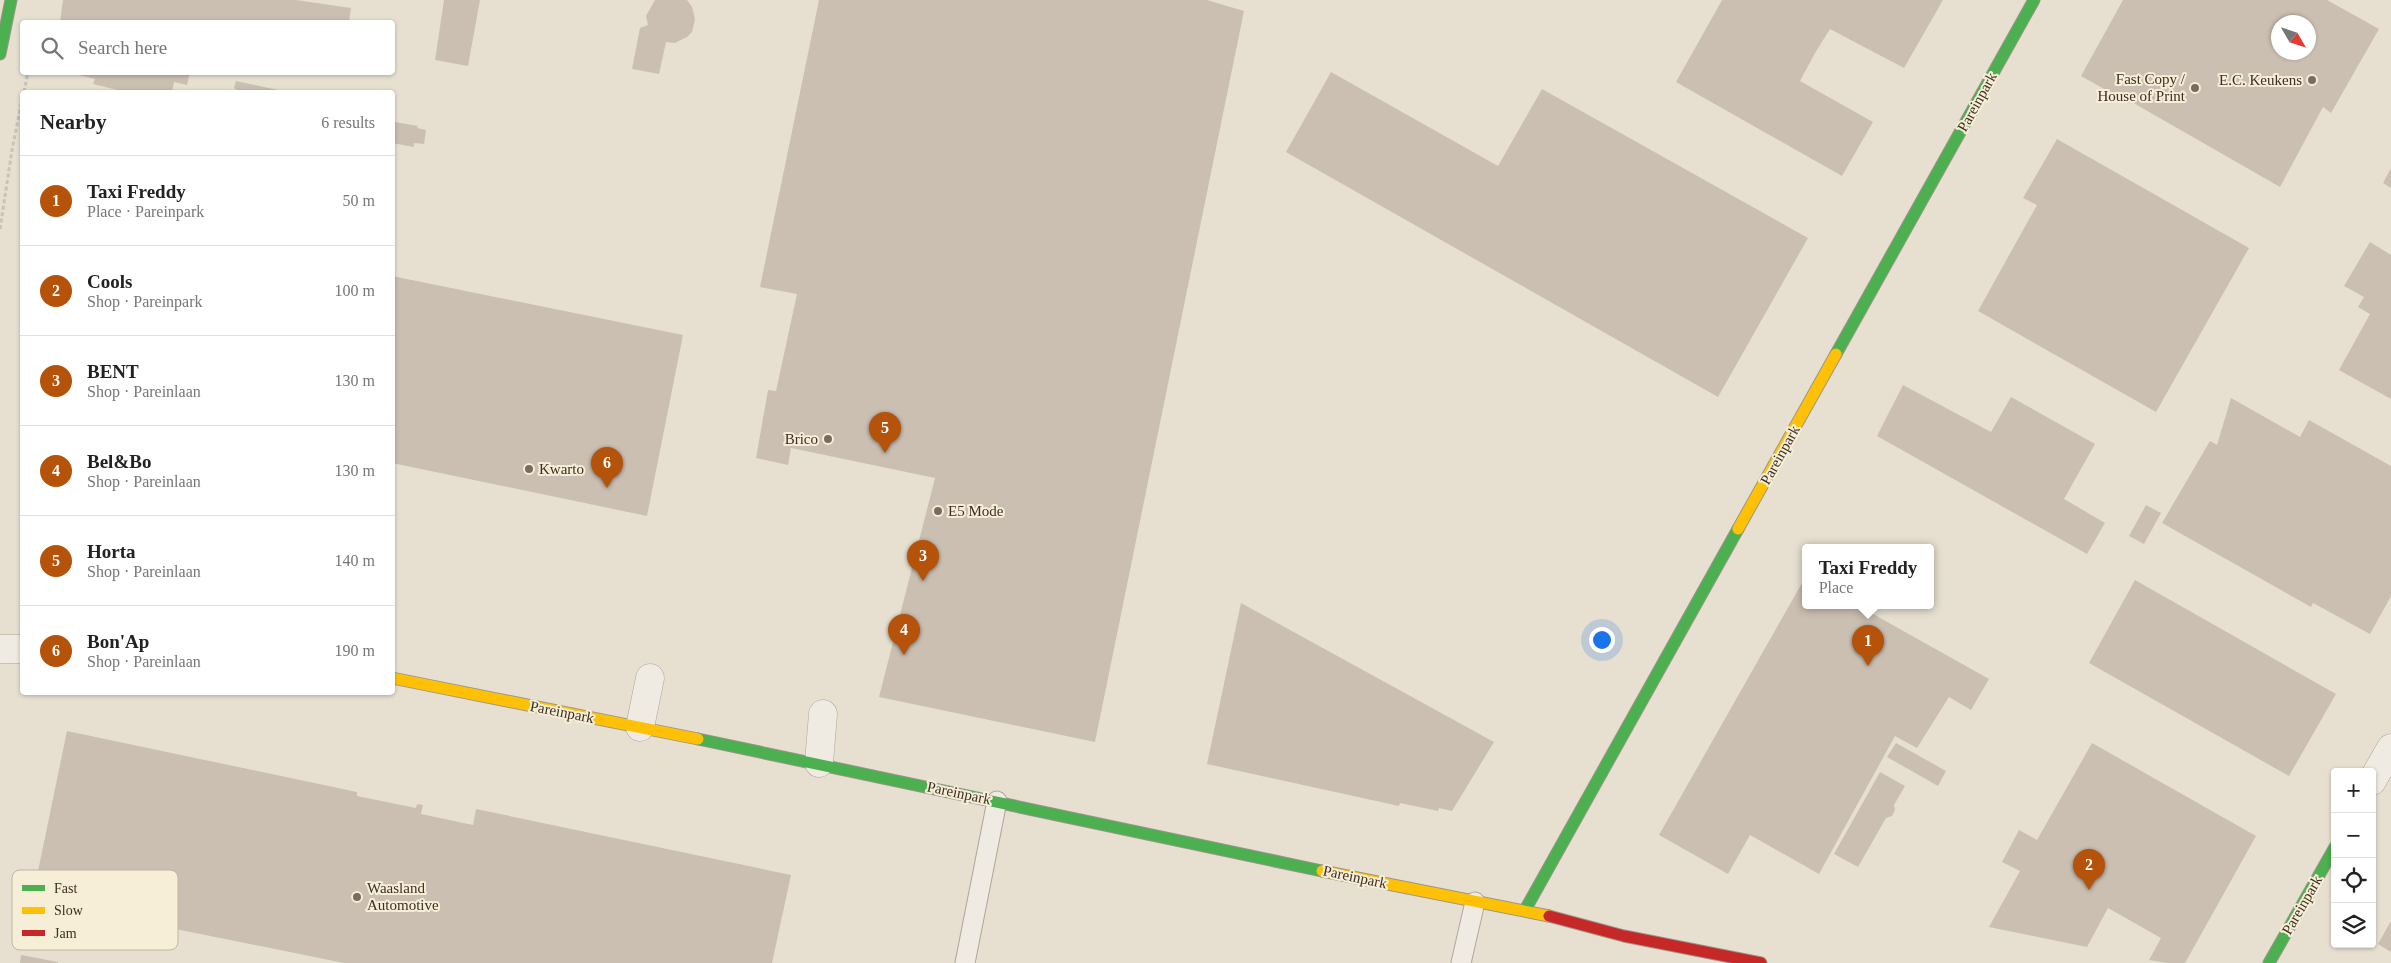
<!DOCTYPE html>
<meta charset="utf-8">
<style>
body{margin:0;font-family:"Times New Roman",serif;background:#f6f6f6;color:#222}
.controls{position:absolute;right:15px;bottom:15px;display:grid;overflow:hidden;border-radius:5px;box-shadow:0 1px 4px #0004}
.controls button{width:45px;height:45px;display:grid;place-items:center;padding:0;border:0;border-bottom:1px solid #e0e0e0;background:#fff;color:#222;font:25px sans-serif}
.compass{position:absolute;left:2271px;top:15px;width:45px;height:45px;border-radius:50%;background:#fff;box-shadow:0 1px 4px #0004;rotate:129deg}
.you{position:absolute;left:1601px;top:639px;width:18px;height:18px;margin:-12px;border:4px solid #fff;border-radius:50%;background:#1a73e8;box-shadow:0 0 0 8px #1a73e833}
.badge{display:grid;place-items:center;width:32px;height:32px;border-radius:50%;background:#b45309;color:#fff;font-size:16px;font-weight:700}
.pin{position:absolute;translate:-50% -41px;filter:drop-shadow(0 1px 2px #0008)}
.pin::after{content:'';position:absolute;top:26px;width:18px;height:15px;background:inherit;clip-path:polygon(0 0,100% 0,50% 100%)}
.popup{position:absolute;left:1802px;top:544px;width:132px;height:65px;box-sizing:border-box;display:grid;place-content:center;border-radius:5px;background:#fff;filter:drop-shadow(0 1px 4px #0005);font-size:16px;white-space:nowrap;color:#767676}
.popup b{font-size:19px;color:#222}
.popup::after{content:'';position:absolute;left:50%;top:100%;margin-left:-10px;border:10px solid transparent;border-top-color:#fff}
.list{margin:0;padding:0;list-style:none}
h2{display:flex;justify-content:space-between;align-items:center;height:65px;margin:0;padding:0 20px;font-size:21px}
h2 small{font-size:16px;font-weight:400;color:#767676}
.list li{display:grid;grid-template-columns:32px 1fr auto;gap:15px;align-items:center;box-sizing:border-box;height:90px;padding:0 20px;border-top:1px solid #e0e0e0}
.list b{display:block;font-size:19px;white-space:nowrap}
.list p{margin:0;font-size:16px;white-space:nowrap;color:#767676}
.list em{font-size:16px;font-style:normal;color:#767676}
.icon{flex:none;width:28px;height:28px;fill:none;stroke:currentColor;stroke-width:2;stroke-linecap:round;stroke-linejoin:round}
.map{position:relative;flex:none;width:2391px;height:963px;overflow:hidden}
.search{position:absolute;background:#fff;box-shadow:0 1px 4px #0004;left:20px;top:20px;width:375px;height:55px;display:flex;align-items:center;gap:12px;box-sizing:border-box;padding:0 18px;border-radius:5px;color:#767676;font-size:19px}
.panel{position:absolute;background:#fff;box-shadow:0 1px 4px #0004;left:20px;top:90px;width:375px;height:605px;border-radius:5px}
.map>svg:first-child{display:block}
.building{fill:#cbbfb2;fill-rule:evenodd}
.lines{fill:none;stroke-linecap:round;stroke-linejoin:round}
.lane-casing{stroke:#ada599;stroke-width:21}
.street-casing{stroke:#ada599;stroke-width:29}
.fast-casing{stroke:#9c958a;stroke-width:13}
.slow-casing{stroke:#9c958a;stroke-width:13}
.jam-casing{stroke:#9c958a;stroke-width:13}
.path{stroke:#c8c2b9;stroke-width:3;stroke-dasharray:4 2.5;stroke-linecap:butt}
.lane{stroke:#efebe3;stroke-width:19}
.street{stroke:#efebe3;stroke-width:28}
.fast{stroke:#4caf50;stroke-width:11}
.slow{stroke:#ffc107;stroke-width:11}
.jam{stroke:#c62828;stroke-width:11}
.poi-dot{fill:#786c5e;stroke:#f7eed8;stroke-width:2}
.labels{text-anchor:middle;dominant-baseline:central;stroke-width:4;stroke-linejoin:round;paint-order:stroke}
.poi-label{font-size:15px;fill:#3d2e20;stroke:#f7eed8;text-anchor:end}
.street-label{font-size:15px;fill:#3d2e20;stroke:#f7eed8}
.key{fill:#f7eed8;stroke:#bfb4a1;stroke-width:1}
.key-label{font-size:14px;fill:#3d2e20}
</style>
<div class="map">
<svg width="2391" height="963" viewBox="0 0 2391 963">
<rect width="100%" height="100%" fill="#e7e0d1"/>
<path class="building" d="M63 0H296L351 8 349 22H60Z
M444 0H480L468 66 435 60Z
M655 0H687L692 7 695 19 692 32 687 37 675 43 666 42 659 74 632 69 640 28 648 25 646 16Z
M819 0H1207L1244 11 1095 742 879 697 935 478 791 448 788 465 756 458 768 390 776 391 797 294 760 287Z
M1722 0H1943L1904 68 1830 29 1815 53 1800 81 1873 122 1842 176 1676 82Z
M2123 0H2327L2379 29 2331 113 2323 107 2280 187 2130 101 2129 103 2081 76ZM2278 22H2308V52H2278Z
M67 72H190L187 85 174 82 172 92H126L93 84 95 79Z
M1331 72 1498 166 1542 89 1808 238 1718 397 1286 152Z
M236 81 278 90 277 92H241L234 88Z
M395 122 418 126 417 128 426 130 424 144 414 143V147L392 143Z
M2057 139 2249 248 2156 412 1978 311 2037 205 2023 198Z
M2391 168V188L2383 183Z
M2370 242 2391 255V399L2339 370 2370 314 2358 307 2364 297 2344 286Z
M392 276 683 335 647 516 392 463Z
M1903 385 1991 432 2011 397 2095 444 2064 499 2105 523 2087 554 1877 436Z
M2231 398 2300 437 2309 420 2391 466V596L2370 634 2313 603 2311 607 2162 523 2210 441 2217 445Z
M2146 505 2161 513 2144 544 2129 536Z
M1806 576V605H1857L1989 679 1971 710 1949 697 1917 748 1895 736 1819 874 1750 835 1728 874 1659 835Z
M2135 580 2336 694 2289 776 2089 663Z
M1241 603 1494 742 1452 811 1439 808 1438 811 1400 803 1399 806 1207 764Z
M67 731 357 792V796L416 808 417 804 423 805 421 814 473 825 476 809 791 875 772 963H344L32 900Z
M1896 743 1946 771 1938 786 1887 757Z
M2092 743 2256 836 2185 963H2167L2149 960 2161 938 2108 908 2087 947 1989 927 2020 871 2002 862 2019 830 2037 840Z
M1880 772 1905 786 1894 805 1895 810 1892 816 1886 818 1858 867 1834 854Z
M2391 921V952L2378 944Z
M21 955 58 962V963H20Z"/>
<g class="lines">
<defs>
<path id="lane" d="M965 963 997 801
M1461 963 1475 902"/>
<path id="street" d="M0 649H22
M640 727 650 678
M819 763 823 714
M2372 781 2391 748"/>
<path id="fast" d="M0 54 11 0
M1836 354 2034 0
M698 739 1322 871
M1525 910 1738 529
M2269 963 2335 847"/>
<path id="slow" d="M1738 529 1836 354
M392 678 698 739
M1322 871 1549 916"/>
<path id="jam" d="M1549 916 1624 936 1761 963"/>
</defs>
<use href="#lane" class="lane-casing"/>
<use href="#street" class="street-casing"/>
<use href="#fast" class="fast-casing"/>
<use href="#slow" class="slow-casing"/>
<use href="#jam" class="jam-casing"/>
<path class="path" d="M24 92 28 72
M0 229 12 150 22 100"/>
<use href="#lane" class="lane"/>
<use href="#street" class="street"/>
<use href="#fast" class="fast"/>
<use href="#slow" class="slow"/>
<use href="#jam" class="jam"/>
</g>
<g class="poi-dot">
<circle cx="2312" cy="80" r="5"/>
<circle cx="2195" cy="88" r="5"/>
<circle cx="828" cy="439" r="5"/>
<circle cx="529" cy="469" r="5"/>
<circle cx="938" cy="511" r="5"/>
<circle cx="357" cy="897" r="5"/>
</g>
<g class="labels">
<g class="poi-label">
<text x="2185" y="79">Fast Copy /<tspan x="2185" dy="17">House of Print</tspan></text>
<text x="2302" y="80">E.C. Keukens</text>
<text x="818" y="439">Brico</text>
<text x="539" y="469" text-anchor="start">Kwarto</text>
<text x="948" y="511" text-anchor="start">E5 Mode</text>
<text x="367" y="888" text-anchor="start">Waasland<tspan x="367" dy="17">Automotive</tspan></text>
</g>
<g class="street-label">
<text transform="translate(1977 102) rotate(-61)">Pareinpark</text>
<text transform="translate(1780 455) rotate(-61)">Pareinpark</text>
<text transform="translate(562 712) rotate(11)">Pareinpark</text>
<text transform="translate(959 793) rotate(12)">Pareinpark</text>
<text transform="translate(1355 877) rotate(12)">Pareinpark</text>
<text transform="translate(2302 905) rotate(-60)">Pareinpark</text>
</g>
</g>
<rect x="12" y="870" width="166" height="80" rx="8" class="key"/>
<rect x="22" y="885" width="23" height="6" fill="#4caf50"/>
<rect x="22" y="907" width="23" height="7" fill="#ffc107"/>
<rect x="22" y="930" width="23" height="6" fill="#c62828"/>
<g class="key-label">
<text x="54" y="893">Fast</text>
<text x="54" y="915">Slow</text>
<text x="54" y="938">Jam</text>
</g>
</svg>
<div class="controls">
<button>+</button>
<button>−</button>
<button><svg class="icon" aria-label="locate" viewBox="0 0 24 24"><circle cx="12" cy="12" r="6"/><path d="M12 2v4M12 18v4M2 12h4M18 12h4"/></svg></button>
<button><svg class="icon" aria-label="layers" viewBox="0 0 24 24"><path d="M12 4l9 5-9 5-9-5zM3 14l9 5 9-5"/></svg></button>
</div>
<svg class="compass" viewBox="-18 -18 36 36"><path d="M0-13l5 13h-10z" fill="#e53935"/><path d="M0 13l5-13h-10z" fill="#767676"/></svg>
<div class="you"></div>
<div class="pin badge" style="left:1868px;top:666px">1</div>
<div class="popup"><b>Taxi Freddy</b>Place</div>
<div class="pin badge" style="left:2089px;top:890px">2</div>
<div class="pin badge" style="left:923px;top:581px">3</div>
<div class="pin badge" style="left:904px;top:655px">4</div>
<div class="pin badge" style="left:885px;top:453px">5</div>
<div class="pin badge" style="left:607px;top:488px">6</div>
<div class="search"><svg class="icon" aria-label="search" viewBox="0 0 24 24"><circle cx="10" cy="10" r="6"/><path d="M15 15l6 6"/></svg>Search here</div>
<section class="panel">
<h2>Nearby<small>6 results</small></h2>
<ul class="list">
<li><span class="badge">1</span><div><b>Taxi Freddy</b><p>Place · Pareinpark</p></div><em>50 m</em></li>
<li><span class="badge">2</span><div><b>Cools</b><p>Shop · Pareinpark</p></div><em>100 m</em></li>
<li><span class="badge">3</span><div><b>BENT</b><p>Shop · Pareinlaan</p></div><em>130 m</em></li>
<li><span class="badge">4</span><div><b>Bel&amp;Bo</b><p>Shop · Pareinlaan</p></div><em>130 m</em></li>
<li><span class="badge">5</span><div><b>Horta</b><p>Shop · Pareinlaan</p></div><em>140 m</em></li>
<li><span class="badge">6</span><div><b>Bon'Ap</b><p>Shop · Pareinlaan</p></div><em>190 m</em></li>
</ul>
</section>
</div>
